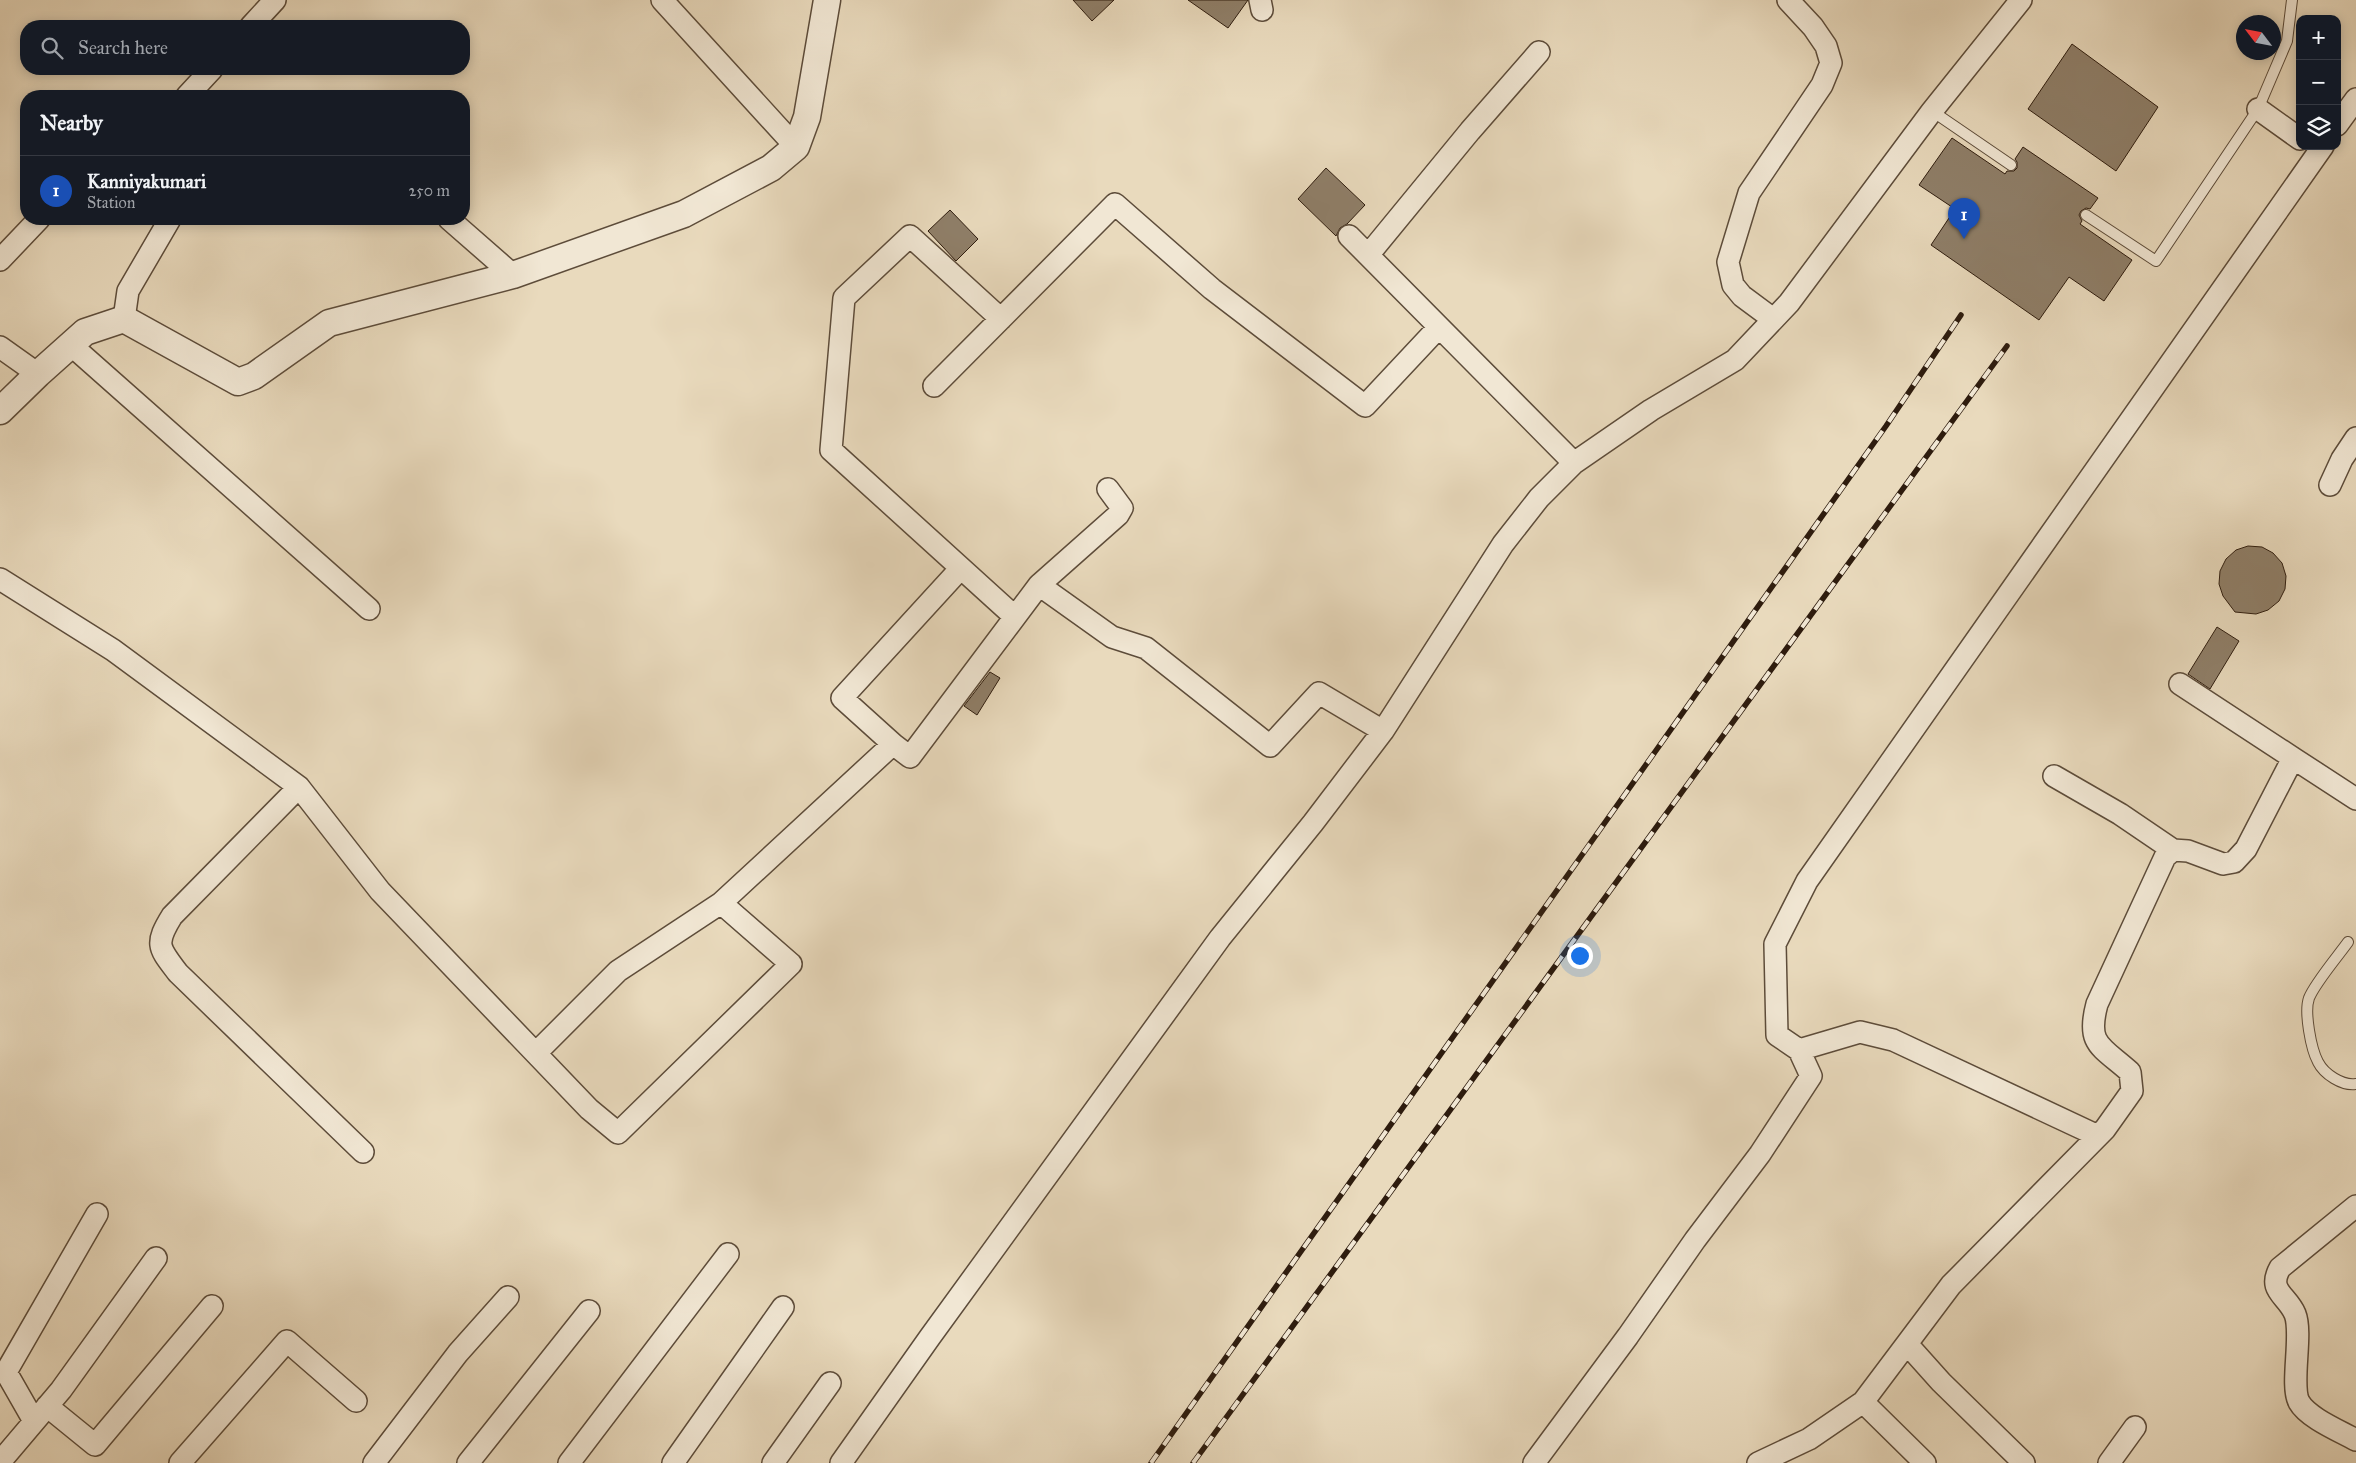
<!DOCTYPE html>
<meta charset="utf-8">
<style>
body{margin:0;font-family:"IM FELL Great Primer",serif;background:#20242c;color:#f1f3f6}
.controls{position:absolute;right:15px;top:15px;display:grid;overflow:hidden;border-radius:10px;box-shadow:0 2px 12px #0003}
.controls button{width:45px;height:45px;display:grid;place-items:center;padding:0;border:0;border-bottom:1px solid #363941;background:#171b24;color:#f1f3f6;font:25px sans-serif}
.compass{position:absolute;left:2236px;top:15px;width:45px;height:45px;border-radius:50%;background:#171b24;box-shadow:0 2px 12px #0003;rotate:302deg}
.you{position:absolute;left:1579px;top:955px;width:18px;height:18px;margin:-12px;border:4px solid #fff;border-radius:50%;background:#1a73e8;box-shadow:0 0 0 8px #1a73e833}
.badge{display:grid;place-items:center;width:32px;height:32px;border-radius:50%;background:#1a73e8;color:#fff;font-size:16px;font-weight:700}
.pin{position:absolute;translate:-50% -41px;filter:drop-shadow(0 1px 2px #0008)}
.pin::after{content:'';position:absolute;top:26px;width:18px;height:15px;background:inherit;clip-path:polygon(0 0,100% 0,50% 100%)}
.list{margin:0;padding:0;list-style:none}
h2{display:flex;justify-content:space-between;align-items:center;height:65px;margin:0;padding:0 20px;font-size:21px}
h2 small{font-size:16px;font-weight:400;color:#9ea1a6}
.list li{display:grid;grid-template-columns:32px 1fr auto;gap:15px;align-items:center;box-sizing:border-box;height:70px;padding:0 20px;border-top:1px solid #363941}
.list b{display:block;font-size:19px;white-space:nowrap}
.list p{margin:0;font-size:16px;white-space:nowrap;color:#9ea1a6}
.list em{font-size:16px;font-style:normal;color:#9ea1a6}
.icon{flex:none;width:28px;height:28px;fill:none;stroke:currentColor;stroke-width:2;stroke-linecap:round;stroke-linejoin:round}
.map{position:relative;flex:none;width:2356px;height:1463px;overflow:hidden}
.search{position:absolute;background:#171b24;box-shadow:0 2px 12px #0003;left:20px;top:20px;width:450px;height:55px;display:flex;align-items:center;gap:12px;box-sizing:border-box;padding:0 18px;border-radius:20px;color:#9ea1a6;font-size:19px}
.panel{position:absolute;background:#171b24;box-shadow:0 2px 12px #0003;left:20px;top:90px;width:450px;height:135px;border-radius:20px}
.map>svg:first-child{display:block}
.building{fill:#8f7f69;stroke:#2e1c0e}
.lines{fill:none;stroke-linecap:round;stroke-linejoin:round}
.service-casing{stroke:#5d4c3a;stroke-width:12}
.minor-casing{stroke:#5d4c3a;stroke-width:24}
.tertiary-casing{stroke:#5d4c3a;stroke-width:29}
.service{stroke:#f1e7d4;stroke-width:10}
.minor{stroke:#f1e7d4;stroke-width:21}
.tertiary{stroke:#f1e7d4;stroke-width:26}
.rail-casing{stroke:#2e1c0e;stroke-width:5.5}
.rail{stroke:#f1e7d4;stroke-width:4;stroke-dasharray:11;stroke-linecap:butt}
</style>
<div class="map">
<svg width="2356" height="1463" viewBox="0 0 2356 1463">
<rect width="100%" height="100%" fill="#e9dabd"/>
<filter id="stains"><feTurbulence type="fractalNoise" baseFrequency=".004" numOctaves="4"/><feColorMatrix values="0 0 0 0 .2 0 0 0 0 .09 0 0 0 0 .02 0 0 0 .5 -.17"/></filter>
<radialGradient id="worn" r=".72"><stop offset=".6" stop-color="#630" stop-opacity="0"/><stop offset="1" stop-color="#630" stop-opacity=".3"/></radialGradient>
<path class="building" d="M1073 0H1114L1092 21Z
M1188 0H1248L1228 28Z
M2072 44 2158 107 2116 171 2028 109Z
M1952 138 2005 174 2007 171H2014L2017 168V162L2015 159 2023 147 2098 198 2090 209 2086 208 2081 211 2079 215 2082 221 2080 224 2132 260 2104 301 2069 277 2039 320 1931 245 1955 209 1919 185Z
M1326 168 1365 205 1347 224 1340 228 1336 236 1298 199Z
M950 210 978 239 956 261 928 231Z
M2248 546 2262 547 2273 553 2282 563 2286 576 2285 589 2279 601 2268 610 2256 614 2235 612 2223 596 2219 584 2220 571 2226 559 2236 550Z
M2217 627 2239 641 2210 689 2188 674Z
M990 672 1000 678 977 715 964 706Z"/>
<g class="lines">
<defs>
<path id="service" d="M1932 111 2011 165
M2086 215 2156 261 2258 109 2287 41 2292 0
M2348 942C2338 956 2315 983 2309 998 2304 1012 2311 1049 2318 1062 2324 1074 2342 1086 2356 1084"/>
<path id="minor" d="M662 0 796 147
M1260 0 1262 10
M251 26 275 0
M187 96 212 69
M2258 109 2300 139
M2337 125 2356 99
M449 219 513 275
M1349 236 1574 463
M1369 254 1470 131 1539 52
M0 260 39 219
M124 319 128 291 170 219
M1001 319 910 236 844 298 831 450 1015 617
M1773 319 1742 296 1733 285 1728 262 1749 193 1822 85 1831 63 1826 46 1813 27 1788 0
M71 345 369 609
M0 347 38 374
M934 386 1115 204 1212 289 1365 406 1439 327
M2330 485 2342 459 2356 438
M0 579 113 650 299 787 380 891 589 1109 618 1133 791 964 721 903 893 744 910 757 1039 585 1112 637 1146 648 1270 746 1319 693 1383 731
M1039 585 1118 515 1122 508 1108 489
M2180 684 2293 758
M893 744 842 698 961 568
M2054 776 2120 814 2173 850
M299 787 172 916C154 945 159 948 178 973L363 1152
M1799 1050 1860 1032 1893 1040 2098 1136
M536 1053 618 971 721 903
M2356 1206 2280 1268C2267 1291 2287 1295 2295 1314 2303 1334 2290 1385 2299 1402 2308 1418 2340 1431 2356 1440
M1907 1344 1941 1382 2024 1463
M1863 1402 1925 1463
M47 1406 95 1445 212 1306
M34 1421 6 1372 97 1214
M0 1462 61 1390 156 1258
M180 1463 287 1341 356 1401
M374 1463 458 1353 508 1297
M468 1463 589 1311
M569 1463 728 1254
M673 1463 783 1307
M773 1463 830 1383
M841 1463 930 1337 1220 938 1313 823 1383 731 1503 544 1539 498 1574 463 1651 410 1735 360 1789 303 1932 111 2021 0
M1534 1463 1628 1336 1695 1240 1760 1154 1811 1076 1799 1050 1777 1035 1775 944 1807 881 2323 146
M1758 1463 1809 1439 1863 1402 1951 1285 2105 1129 2132 1091 2130 1072C2101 1046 2086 1045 2097 1004L2165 857 2173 850 2188 851 2223 864 2234 862 2246 849 2293 758 2356 799
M2109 1463 2135 1427"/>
<path id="tertiary" d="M0 411 38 374 85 332 124 319 238 382 254 376 329 323 513 275 684 214 771 168 796 147 807 117 827 0"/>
</defs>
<use href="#service" class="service-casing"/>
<use href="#minor" class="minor-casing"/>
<use href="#tertiary" class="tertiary-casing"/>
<use href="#service" class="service"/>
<use href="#minor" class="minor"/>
<use href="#tertiary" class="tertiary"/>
<defs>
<path id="rail" d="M1151 1463 1886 426 1961 315
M1193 1463 2007 346"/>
</defs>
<use href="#rail" class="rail-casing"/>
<use href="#rail" class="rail"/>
</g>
<rect width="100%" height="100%" filter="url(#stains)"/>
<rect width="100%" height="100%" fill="url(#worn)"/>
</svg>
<div class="controls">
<button>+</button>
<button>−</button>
<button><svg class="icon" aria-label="layers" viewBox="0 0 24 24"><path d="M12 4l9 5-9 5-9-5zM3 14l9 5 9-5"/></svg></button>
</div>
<svg class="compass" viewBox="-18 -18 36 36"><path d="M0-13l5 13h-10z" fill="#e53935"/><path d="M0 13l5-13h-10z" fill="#9ea1a6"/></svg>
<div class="you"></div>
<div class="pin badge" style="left:1964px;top:239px;background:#1a4fb4">1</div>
<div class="search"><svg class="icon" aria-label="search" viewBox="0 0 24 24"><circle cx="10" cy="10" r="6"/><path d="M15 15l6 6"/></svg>Search here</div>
<section class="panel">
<h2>Nearby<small></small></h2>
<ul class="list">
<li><span class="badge" style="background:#1a4fb4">1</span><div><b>Kanniyakumari</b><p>Station</p></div><em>250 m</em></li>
</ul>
</section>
</div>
